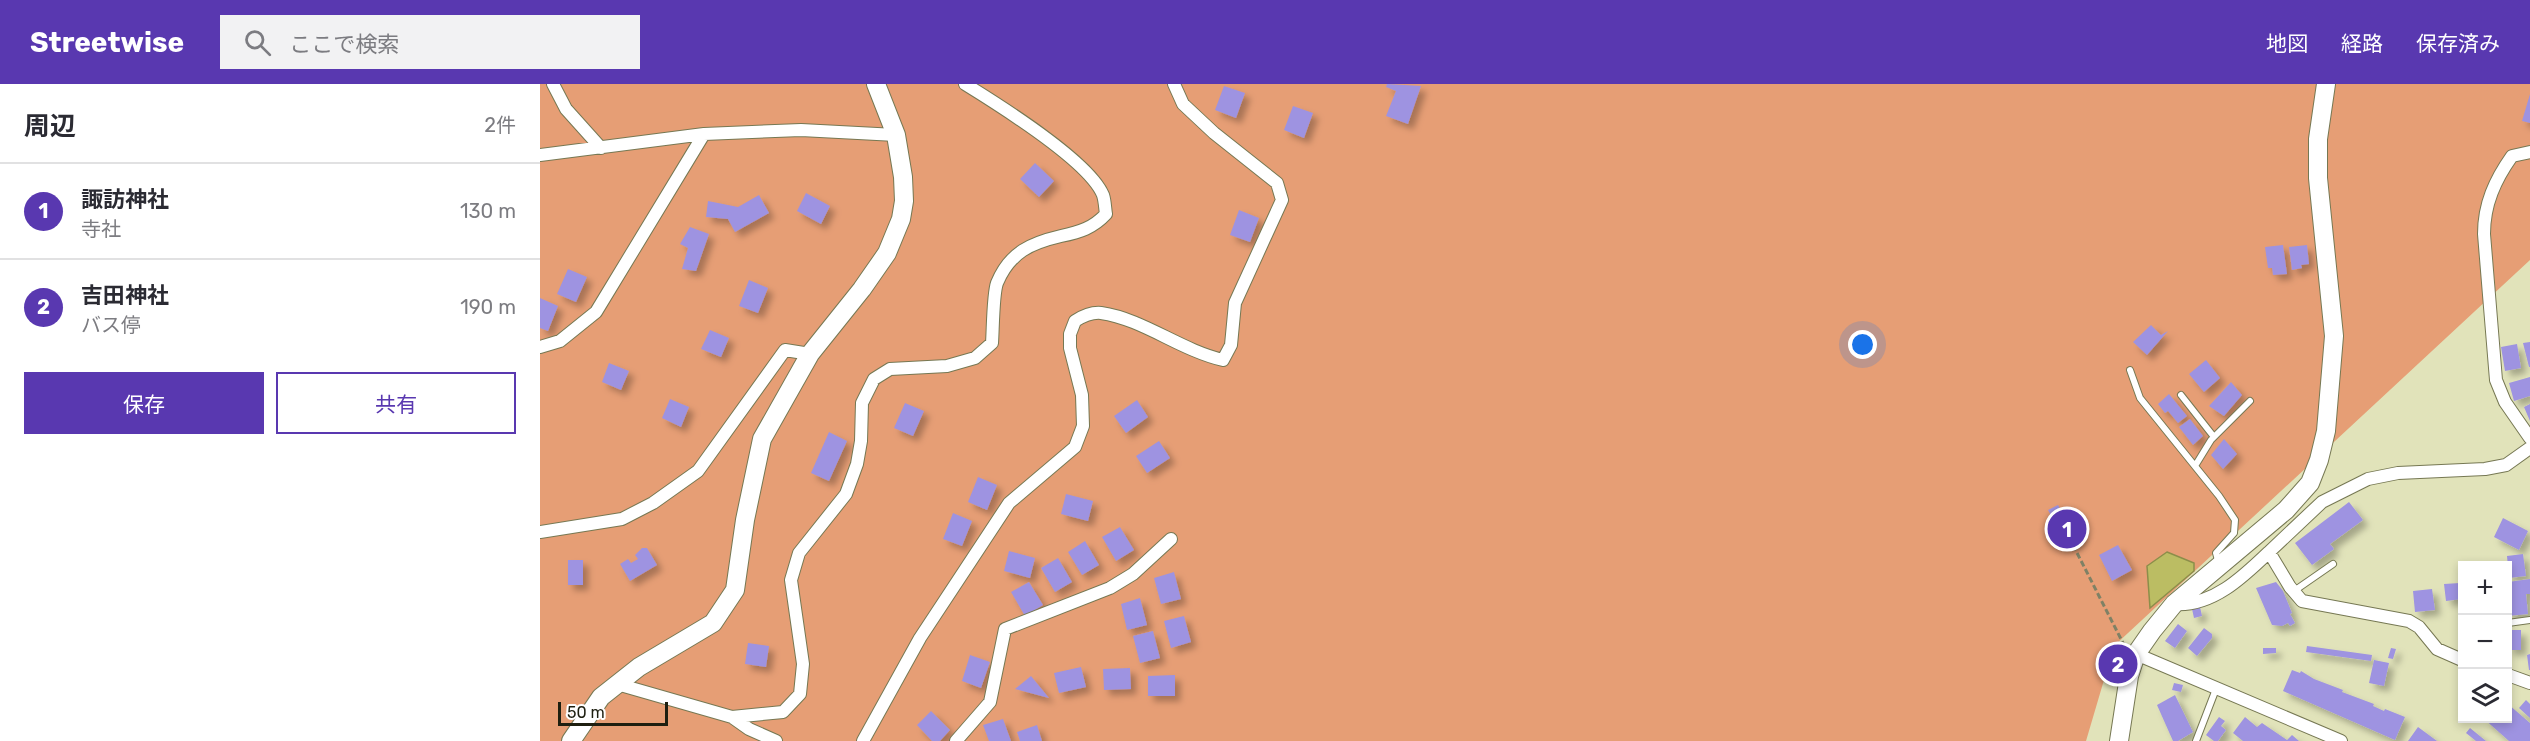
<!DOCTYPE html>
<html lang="ja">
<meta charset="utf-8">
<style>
body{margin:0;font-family:Rubik,"Noto Sans JP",sans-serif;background:#f2f2f3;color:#2b2b33}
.controls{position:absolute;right:18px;bottom:18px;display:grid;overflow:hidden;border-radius:0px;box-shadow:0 3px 9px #0003}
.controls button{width:54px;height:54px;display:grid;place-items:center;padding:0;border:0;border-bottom:2px solid #e1e1e2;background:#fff;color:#2b2b33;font:30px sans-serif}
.scale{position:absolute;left:18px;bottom:15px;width:110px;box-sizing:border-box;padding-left:6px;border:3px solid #1e1f10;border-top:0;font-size:16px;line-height:21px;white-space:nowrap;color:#1e1f10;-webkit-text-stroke:4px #fff;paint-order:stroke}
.you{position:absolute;left:1323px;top:261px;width:21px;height:21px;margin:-15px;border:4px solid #fff;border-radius:50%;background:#1a73e8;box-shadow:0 0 0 9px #1a73e833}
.badge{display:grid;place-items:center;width:39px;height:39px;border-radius:50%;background:#5938b0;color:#fff;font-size:20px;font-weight:700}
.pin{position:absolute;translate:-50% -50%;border:3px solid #fff;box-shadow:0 2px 6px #0006}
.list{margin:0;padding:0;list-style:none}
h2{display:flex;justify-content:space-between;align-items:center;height:78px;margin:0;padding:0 24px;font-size:26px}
h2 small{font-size:20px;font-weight:400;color:#7c7c81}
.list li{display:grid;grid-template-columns:39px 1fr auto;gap:18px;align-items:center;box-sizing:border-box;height:96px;padding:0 24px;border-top:2px solid #e1e1e2}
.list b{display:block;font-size:22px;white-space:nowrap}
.list p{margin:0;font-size:20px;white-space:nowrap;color:#7c7c81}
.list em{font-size:20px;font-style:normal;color:#7c7c81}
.actions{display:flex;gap:12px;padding:18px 24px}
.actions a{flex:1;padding:14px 0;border:2px solid #5938b0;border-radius:0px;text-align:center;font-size:21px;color:#5938b0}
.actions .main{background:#5938b0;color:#fff}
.icon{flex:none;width:33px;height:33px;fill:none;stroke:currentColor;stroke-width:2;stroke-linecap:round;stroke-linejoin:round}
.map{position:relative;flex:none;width:1990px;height:657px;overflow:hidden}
header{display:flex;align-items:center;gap:36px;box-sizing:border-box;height:84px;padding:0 30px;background:#5938b0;color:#fff}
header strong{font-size:28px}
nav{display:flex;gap:33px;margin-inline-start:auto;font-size:21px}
.search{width:420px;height:54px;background:#f2f2f3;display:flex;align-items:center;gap:15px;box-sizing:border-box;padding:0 21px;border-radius:0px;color:#7c7c81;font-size:22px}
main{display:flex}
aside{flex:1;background:#fff}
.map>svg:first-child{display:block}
.green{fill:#e69e75}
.water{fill:#bbbd63;stroke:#8c8e4a;stroke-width:1.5}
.building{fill:#9e93e1;filter:url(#shadow)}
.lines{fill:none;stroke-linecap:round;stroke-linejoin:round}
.lane-casing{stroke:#767853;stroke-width:8}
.street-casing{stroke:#767853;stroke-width:14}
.secondary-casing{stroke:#767853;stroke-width:20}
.path{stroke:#7f8165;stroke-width:3;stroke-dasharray:6 3;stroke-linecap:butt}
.lane{stroke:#fff;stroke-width:6}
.street{stroke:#fff;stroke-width:12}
.secondary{stroke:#fff;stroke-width:18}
</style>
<header>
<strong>Streetwise</strong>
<div class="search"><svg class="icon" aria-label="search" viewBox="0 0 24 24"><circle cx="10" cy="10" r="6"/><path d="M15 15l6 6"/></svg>ここで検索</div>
<nav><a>地図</a><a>経路</a><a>保存済み</a></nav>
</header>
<main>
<aside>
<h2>周辺<small>2件</small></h2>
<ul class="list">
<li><span class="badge">1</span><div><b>諏訪神社</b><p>寺社</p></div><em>130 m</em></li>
<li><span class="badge">2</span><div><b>吉田神社</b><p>バス停</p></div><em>190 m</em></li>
</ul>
<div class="actions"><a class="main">保存</a><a>共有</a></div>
</aside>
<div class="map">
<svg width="1990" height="657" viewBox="0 0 1990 657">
<defs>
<filter id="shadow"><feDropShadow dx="5.5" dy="5.5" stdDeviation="3" flood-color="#0004"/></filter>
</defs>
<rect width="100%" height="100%" fill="#e1e3ba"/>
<path class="green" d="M0 0H1990V176L1574 562 1546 657H0Z"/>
<path class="water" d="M1627 468 1654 479V487L1610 524 1607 482Z"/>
<path class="building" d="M847 0 881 2 868 40 846 32 856 7 846 3Z
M684 2 705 9 696 34 675 26Z
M1990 10V39L1982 37Z
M753 22 773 29 764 54 744 46Z
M495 79 514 97 499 113 480 95Z
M266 109 290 122 281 140 257 127Z
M219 111 229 129 195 148 188 135 166 133 168 117 198 123Z
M699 126 719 134 710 158 690 151Z
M150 143 169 150 156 187 142 185 148 164 140 160Z
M1743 161 1747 190 1733 191 1732 184H1728L1725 163Z
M1767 161 1769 180 1761 181 1762 184 1752 186 1749 163Z
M28 185 47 193 36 218 17 210Z
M209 196 228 204 218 229 199 222Z
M0 214 18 222 8 247 0 244Z
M1611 241 1621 251 1628 247 1607 271 1593 258Z
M170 246 189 254 181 273 161 265Z
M1990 258V283H1989L1983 259Z
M1977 260 1981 284 1965 287 1961 263Z
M1666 276 1680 294 1664 308 1649 290Z
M69 279 89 287 81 306 62 298Z
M1990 293V312L1974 317 1969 299Z
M1691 298 1702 311 1684 332 1669 322Z
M1629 310 1647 332 1638 339 1628 327 1625 329 1618 320Z
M130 315 149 323 141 343 122 334Z
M597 316 608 333 586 349 574 332Z
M365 319 384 327 373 352 354 344Z
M1990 320V337L1984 323Z
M1650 335 1663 352 1653 361 1639 343Z
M289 348 307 357 289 397 271 389Z
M1684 355 1697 370 1683 385 1671 371Z
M619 357 630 374 607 389 596 372Z
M438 393 457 401 447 426 428 418Z
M526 410 553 417 548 437 521 430Z
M1809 418 1823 436 1790 460 1794 465 1772 481 1755 459Z
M1518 421 1523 430 1527 428 1530 434 1533 433 1542 452 1538 454 1539 457 1527 462 1526 459 1520 462 1513 447 1515 446 1511 438 1514 437 1508 426Z
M413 429 432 437 422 462 403 455Z
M1963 434 1988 447 1979 466 1954 453Z
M580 443 594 466 576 477 562 453Z
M545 457 559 481 542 491 528 468Z
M1578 461 1592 486 1572 497 1559 471Z
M102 464H107L117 481 90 497 80 480 88 475 91 479 98 475 95 471Z
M469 467 495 474 490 494 464 487Z
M1983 470 1986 492 1969 494 1967 472Z
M518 474 532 498 515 508 501 484Z
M28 476H43V501H28Z
M634 488 641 515 621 520 614 494Z
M1990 495V510H1986L1988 530 1968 532V498Z
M489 498 503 521 485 532 471 508Z
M1736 498 1743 507 1752 529 1750 530 1755 539 1750 542 1748 539 1742 542 1732 541 1716 504Z
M1920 499 1922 515 1906 517 1904 500Z
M1892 505 1895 526 1875 528 1873 507Z
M600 514 607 541 587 546 581 520Z
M1660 523 1662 532 1654 534 1652 525Z
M644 532 651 558 631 564 624 537Z
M1638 540 1647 547 1635 564 1625 557Z
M1664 544 1672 550V554L1657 572 1648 564Z
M1968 546H1981V566H1968Z
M613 547 620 574 600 579 593 552Z
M208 559 229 562 226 583 205 580Z
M1767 562 1832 571 1831 577 1766 568Z
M1723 564H1736V569L1723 570Z
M1851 564 1856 565 1853 575 1848 574Z
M1990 570V586H1989L1987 571Z
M430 571 450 578 441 604 422 597Z
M1834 576 1849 579 1844 602 1829 599Z
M541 583 546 603 519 609 514 589Z
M590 584 591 605 564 606 563 585Z
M1752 586 1760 589 1761 587 1774 595 1803 606 1802 608 1834 620 1833 622 1844 627 1845 625 1865 633 1855 656 1743 607Z
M635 591V612H608V592Z
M491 592 509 614 475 605Z
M1634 599 1643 601 1641 608 1632 606Z
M1635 611 1653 648 1638 657H1633L1617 621Z
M1986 616 1990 620V634L1979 624Z
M1968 620 1990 639V657H1969L1943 634H1968Z
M391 627 410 646 400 657H392L377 641Z
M1679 633 1685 637 1681 642 1686 646 1678 657H1674L1666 651Z
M1705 633 1717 643 1722 639 1747 656 1752 651 1759 657H1703L1693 649Z
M463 635 471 657H449L443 641Z
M497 641 502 657H480L477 648Z
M1878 643 1897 657H1868Z
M1930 644 1946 657H1936L1926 649Z"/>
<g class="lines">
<defs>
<path id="lane" d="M1590 286 1600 314 1679 412 1695 436 1694 449 1676 469 1679 480
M1641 311 1674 353
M1655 382 1671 356 1710 317
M1754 507 1793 480
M1968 539 1990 536
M1656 657 1676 605"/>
<path id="street" d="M13 0 26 25 61 64
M1990 68 1972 72C1955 96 1944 120 1944 150L1956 296 1965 318 1990 354
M0 71 164 50 261 46 356 51
M0 263 20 257 56 228 164 50
M0 448 82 435 113 419 158 387 245 266 270 270
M1729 468 1782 418 1828 395 1858 389 1945 385 1966 381 1990 364
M1634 520C1672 523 1703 493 1729 468L1750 503 1762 517 1869 537 1879 543 1897 565 1922 576
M1596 570 1801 657
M1968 591 1990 599
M77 600 192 633 209 645 236 657
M192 633 243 628 260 610 263 580 251 496 259 469 306 410 317 380 321 357 322 319 334 295 350 285 407 282 435 274 452 259C453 245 453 210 457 199 470 168 491 159 521 152 540 148 553 144 566 130 565 124 565 117 563 111 549 77 459 21 425 0
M323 657 380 554 469 419 535 363 543 342 542 311 530 264V250L535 237C543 232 551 228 561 229 603 235 640 266 683 276L691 261 695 219 742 116 737 99 674 49 643 20 634 0
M416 657 450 618 465 545 570 504 593 490 631 455"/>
<path id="secondary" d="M31 657 61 613 99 583 173 539 195 506 205 436 222 355 270 270 322 205 347 169 361 135 364 117 363 93 356 51 336 0
M1579 657 1589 592 1596 570 1612 547 1634 520 1746 426 1770 399 1779 376 1786 347 1794 252 1778 94V55L1786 0"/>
</defs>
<use href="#lane" class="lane-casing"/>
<use href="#street" class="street-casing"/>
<use href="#secondary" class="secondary-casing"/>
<path class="path" d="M1533 461 1584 561"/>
<use href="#lane" class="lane"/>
<use href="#street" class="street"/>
<use href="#secondary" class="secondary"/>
</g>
</svg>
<div class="controls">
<button>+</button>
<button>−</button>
<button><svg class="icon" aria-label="layers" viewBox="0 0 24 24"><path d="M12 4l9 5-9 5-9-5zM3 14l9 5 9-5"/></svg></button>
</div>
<div class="scale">50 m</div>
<div class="you"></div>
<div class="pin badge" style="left:1527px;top:445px">1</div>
<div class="pin badge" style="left:1578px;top:580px">2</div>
</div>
</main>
